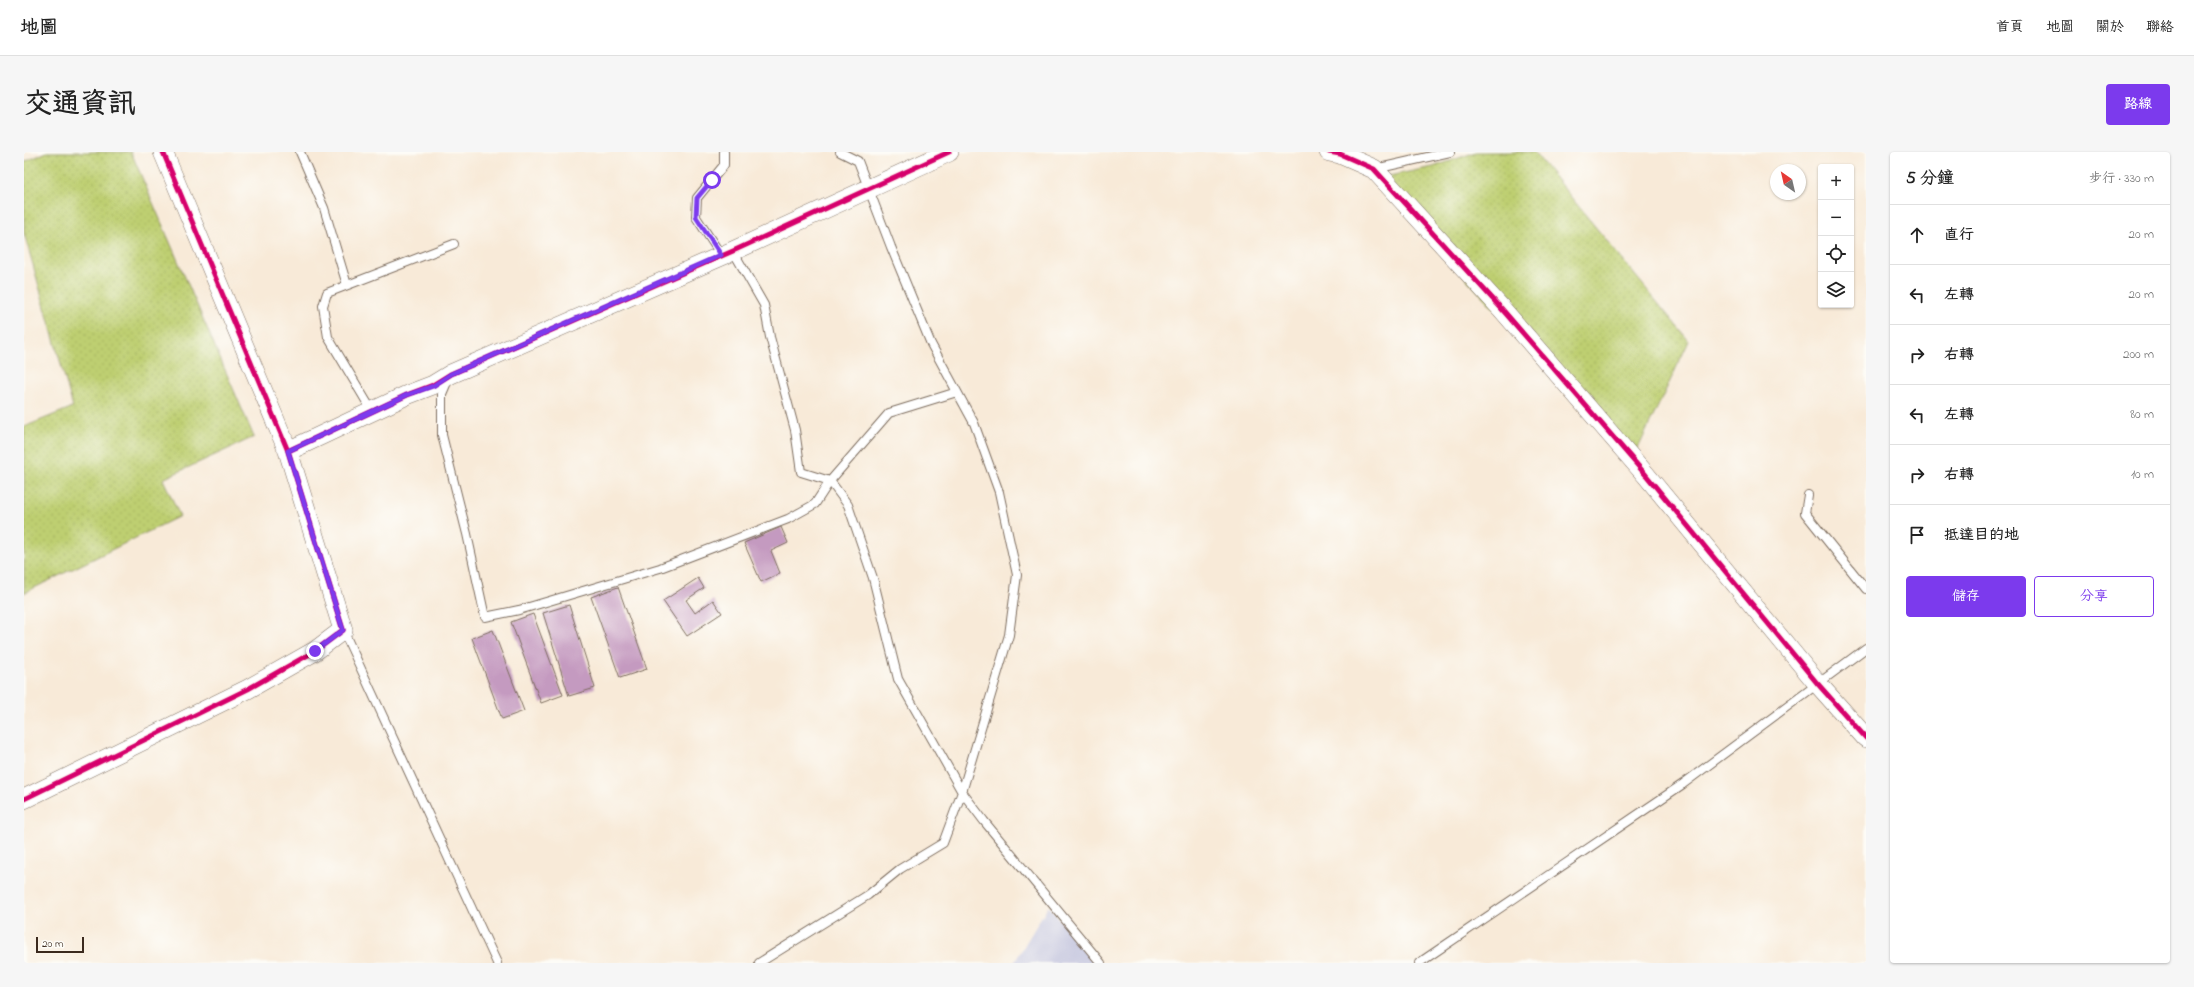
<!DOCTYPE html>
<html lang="zh-TW">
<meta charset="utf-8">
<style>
body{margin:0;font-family:"Indie Flower","LXGW WenKai TC",sans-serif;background:#f6f6f6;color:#222}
.controls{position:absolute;right:12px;top:12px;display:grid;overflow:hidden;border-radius:4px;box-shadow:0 1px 3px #0004}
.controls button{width:36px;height:36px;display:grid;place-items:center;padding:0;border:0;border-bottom:1px solid #e0e0e0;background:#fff;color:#222;font:20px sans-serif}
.compass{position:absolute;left:1746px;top:12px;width:36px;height:36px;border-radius:50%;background:#fff;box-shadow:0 1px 3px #0004;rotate:326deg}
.scale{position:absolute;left:12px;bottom:10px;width:48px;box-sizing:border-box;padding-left:4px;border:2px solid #3b2a1e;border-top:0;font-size:11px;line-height:14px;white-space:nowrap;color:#3b2a1e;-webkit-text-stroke:3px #fdfcf7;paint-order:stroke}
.stop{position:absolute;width:12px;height:12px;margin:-9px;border:3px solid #7c3aed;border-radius:50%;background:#fff}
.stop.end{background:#7c3aed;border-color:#fff;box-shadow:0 1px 4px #0008}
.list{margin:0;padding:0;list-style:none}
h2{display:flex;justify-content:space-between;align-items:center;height:52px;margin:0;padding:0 16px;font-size:17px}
h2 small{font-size:13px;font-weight:400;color:#767676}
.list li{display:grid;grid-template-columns:26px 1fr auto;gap:12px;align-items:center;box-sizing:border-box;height:60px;padding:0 16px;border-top:1px solid #e0e0e0}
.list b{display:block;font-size:15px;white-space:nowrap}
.list em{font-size:13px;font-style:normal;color:#767676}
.actions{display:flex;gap:8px;padding:12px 16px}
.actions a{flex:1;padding:9px 0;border:1px solid #7c3aed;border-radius:4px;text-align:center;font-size:14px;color:#7c3aed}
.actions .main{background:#7c3aed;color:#fff}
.icon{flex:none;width:22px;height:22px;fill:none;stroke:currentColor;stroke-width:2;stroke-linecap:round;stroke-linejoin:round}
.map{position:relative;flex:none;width:1842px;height:811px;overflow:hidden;border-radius:4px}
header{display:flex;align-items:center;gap:24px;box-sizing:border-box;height:56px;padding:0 20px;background:#fff;border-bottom:1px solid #e0e0e0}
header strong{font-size:19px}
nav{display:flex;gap:22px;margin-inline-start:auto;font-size:14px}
.intro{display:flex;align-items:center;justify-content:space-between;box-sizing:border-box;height:96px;padding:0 24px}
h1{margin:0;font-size:28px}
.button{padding:10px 18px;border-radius:4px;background:#7c3aed;color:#fff;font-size:14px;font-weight:700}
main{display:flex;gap:24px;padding:0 24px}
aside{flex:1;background:#fff;border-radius:4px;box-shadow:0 1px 3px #0004}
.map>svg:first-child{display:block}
.industrial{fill:#c1c2dd}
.grass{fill:url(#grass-dots);stroke:#7c7c48}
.building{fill:#c49ac0}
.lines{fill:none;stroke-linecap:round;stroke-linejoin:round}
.service-casing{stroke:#7d6d5f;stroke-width:10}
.tertiary-casing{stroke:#7d6d5f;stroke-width:20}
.service{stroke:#fff;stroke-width:8}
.tertiary{stroke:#fff;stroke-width:19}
.cycleway-casing{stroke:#fdfcf7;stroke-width:8}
.cycleway{stroke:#d6006c;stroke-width:5}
.route{stroke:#7c3aed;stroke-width:5}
</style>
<header>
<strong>地圖</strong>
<nav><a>首頁</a><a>地圖</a><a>關於</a><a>聯絡</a></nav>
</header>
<div class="intro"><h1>交通資訊</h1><a class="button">路線</a></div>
<main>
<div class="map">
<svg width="1842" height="811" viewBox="0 0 1842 811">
<defs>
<pattern id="grass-dots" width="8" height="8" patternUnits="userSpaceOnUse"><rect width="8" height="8" fill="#becf71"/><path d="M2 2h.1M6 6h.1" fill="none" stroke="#a4b261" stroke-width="1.8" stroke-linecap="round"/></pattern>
</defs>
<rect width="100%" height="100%" fill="#fdfcf7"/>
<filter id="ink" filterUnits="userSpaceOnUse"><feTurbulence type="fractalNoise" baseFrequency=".025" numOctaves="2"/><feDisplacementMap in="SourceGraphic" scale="8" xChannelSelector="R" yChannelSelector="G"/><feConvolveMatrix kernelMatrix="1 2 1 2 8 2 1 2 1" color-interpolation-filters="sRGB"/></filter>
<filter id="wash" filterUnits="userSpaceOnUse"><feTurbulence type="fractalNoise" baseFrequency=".012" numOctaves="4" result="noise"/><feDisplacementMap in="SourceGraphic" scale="16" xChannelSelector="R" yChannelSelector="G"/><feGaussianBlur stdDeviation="0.9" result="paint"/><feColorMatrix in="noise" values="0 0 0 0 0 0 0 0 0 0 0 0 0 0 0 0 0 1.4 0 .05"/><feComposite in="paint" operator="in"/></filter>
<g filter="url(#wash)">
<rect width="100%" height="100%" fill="#f8ead8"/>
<path class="industrial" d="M1024 754 1072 811H990Z"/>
<path class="grass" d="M23 0H107L230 285 139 327 156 364 0 441V275L49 255 0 81V10Z
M1452 0H1510L1665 189 1609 307 1350 27 1409 15Z"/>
<g id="blocks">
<path class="building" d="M757 375 764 391 747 399 756 421 737 430 720 391Z
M674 426 680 436 662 448 671 461 689 448 698 461 663 484 639 449Z
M594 435 623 517 596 526 567 445Z
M545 453 571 536 545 544 519 461Z
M509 462 539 543 517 551 487 470Z
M469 478 500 559 478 567 448 486Z"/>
</g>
</g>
<g filter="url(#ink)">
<use href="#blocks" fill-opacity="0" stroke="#7d6d5f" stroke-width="1"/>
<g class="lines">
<defs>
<path id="service" d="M276 0 300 56 323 133
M1351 17 1426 0
M709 99 740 153 746 185 771 278 777 320 806 329 824 353 849 426 874 527 938 640 960 669 1077 811
M697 103 672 65 673 46 700 13V0
M424 228 418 242V283L443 382 461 465 495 458 636 416 764 367 791 352 806 329 865 261 933 240
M348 259 304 185 299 154 303 141 430 92
M1784 343 1781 361 1842 437
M319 478 473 811
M735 811 844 743 876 717 919 691 938 640 985 483 993 423 975 340 950 271 907 192 867 95 834 9 816 0
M1395 811 1659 632 1842 496"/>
<path id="tertiary" d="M139 0 264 299 383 243 409 233 427 222 709 99 925 0
M1305 0 1316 2 1350 17 1477 156 1622 323 1793 531 1842 586
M0 647 224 537 291 499 319 478 264 299"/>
</defs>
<use href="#service" class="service-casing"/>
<use href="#tertiary" class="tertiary-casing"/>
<use href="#service" class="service"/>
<use href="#tertiary" class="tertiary"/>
<defs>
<path id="cycleway" d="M139 0 264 299 383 243 409 233 427 222 709 99 925 0
M1305 0 1316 2 1350 17 1477 156 1622 323 1793 531 1842 586
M0 647 224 537 291 499 319 478 264 299"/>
</defs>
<use href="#cycleway" class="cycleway-casing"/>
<use href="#cycleway" class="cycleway"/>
</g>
</g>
<g class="lines" filter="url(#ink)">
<path class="route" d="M291 499 319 478 264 299 383 243 409 234 427 222 697 103 672 65 673 46 688 28"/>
</g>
</svg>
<div class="controls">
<button>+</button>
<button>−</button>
<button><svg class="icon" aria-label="locate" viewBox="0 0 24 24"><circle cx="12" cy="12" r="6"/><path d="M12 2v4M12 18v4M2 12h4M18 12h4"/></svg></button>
<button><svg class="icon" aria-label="layers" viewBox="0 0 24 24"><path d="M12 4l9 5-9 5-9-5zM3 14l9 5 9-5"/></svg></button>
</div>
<svg class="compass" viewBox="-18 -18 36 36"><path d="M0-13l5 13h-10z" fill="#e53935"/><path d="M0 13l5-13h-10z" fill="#767676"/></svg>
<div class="scale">20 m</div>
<div class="stop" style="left:688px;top:28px"></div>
<div class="stop end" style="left:291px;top:499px"></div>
</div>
<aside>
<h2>5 分鐘<small>步行 · 330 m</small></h2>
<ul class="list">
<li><svg class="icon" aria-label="ahead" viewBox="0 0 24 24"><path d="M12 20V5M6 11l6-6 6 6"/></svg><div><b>直行</b></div><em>20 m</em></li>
<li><svg class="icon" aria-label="left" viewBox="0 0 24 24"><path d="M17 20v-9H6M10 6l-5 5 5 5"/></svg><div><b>左轉</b></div><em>20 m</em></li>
<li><svg class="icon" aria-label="right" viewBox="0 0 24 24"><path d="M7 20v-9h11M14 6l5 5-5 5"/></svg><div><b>右轉</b></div><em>200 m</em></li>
<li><svg class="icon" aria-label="left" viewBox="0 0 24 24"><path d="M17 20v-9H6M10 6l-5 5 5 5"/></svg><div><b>左轉</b></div><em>80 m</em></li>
<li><svg class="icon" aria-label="right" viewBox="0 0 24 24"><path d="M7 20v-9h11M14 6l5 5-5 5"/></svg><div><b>右轉</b></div><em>10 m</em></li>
<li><svg class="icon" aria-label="arrive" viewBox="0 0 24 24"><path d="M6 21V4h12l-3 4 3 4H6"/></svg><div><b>抵達目的地</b></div></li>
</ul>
<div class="actions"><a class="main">儲存</a><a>分享</a></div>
</aside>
</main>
